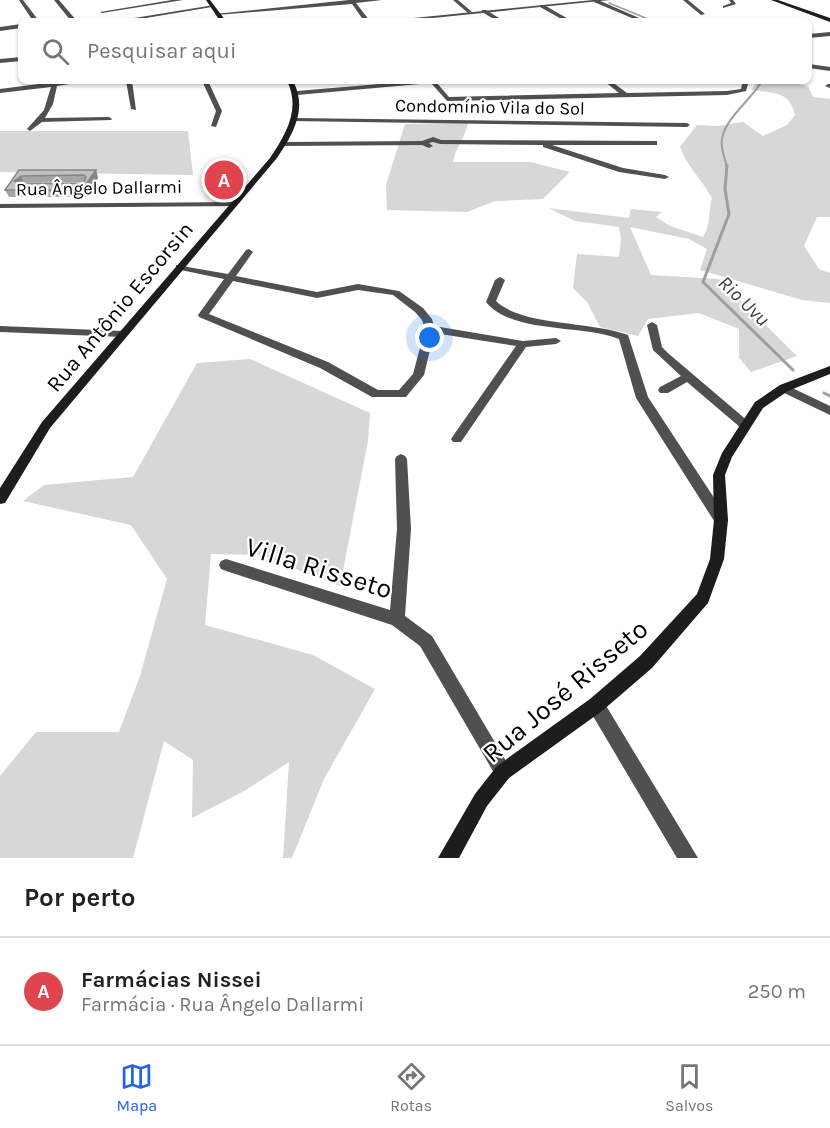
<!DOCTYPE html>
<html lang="pt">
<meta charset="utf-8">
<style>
body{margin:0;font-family:Karla,sans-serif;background:#f6f6f6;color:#202124}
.you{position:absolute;left:430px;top:338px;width:21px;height:21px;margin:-15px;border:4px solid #fff;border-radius:50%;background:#1a73e8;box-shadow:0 0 0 9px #1a73e833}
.badge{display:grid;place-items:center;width:39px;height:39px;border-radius:50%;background:#2563eb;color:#fff;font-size:20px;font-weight:700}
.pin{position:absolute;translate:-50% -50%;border:3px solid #fff;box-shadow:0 2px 6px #0006}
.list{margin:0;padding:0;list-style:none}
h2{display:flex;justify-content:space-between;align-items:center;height:78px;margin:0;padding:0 24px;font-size:26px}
h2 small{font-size:20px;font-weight:400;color:#757577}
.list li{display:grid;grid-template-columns:39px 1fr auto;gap:18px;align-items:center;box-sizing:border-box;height:108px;padding:0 24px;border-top:2px solid #e0e0e0}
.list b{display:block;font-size:22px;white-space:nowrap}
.list p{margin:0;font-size:20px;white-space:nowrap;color:#757577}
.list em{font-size:20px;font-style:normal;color:#757577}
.icon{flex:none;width:33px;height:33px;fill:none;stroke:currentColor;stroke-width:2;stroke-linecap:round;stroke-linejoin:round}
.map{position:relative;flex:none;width:830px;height:858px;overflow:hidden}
.search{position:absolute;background:#fff;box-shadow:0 2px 4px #0004;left:18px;right:18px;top:18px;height:66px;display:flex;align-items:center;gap:15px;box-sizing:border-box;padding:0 21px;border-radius:9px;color:#757577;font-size:22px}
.sheet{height:186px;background:#fff}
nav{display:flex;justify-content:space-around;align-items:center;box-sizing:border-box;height:84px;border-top:2px solid #e0e0e0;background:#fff;font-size:16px;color:#757577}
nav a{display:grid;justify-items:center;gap:3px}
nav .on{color:#2563eb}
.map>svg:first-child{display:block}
.green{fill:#d7d7d7}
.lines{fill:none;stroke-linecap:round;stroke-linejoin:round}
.stream-far2{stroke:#9e9e9e;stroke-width:1.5}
.stream-far1{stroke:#9e9e9e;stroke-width:2}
.stream{stroke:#9e9e9e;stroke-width:3}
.minor{fill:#505050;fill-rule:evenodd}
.tertiary{fill:#505050;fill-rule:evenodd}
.secondary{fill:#1d1d1d;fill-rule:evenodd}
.wall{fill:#a5a5a5;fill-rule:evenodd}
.shaded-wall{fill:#868686}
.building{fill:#c0c0c0;stroke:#868686;stroke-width:1.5;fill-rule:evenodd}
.labels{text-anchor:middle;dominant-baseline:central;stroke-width:4.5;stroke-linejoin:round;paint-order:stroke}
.far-street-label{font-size:18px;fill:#000;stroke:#fff}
.far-water-label{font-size:20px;font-style:italic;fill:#3f3f3f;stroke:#fff}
.street-label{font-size:22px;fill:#000;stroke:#fff}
.near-street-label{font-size:27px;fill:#000;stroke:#fff}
</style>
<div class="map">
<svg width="830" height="858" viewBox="0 0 830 858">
<rect width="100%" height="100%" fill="#fff"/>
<path class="green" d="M758 81H784L808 86 813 97 830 99V217H817L804 246 819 269 830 273V303L802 300 700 270 707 249 689 239 630 227 651 275 719 279 797 356 751 372 739 358V329L699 313 648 319 638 336 600 327 587 302 573 288 577 254 619 257 621 239 619 227 575 221 548 208 629 218 631 209 662 212 656 217 670 226 703 237C711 225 708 212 712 198 702 180 687 166 680 147L697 125 717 126 743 122 763 136 787 125 795 115C790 91 773 93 751 90Z
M468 123C465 138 455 148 453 162H530L570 172 543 199 495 201 467 212 387 210 386 185 405 124Z
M0 131H188L193 175 0 172Z
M250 359 370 413 368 441 340 586 260 555 211 554 205 625 313 655 375 689 324 779 292 858H283L289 762 246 790 192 818 193 760 164 741 133 858H0V776L36 732H119L140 676 167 579 131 525 23 501 44 485 133 477 197 363Z"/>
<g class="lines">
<path class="stream-far2" d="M609 3 653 21"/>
<path class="stream-far1" d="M727 167C725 159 720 147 722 139 725 118 752 99 762 81"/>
<path class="stream" d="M727 165 725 189 729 214 703 282 793 370
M824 393 830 396"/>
<path class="minor" d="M19 0H23L39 21H33Z
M54 0H59L77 21H71Z
M172 0H183L102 13 100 12Z
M349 0H382L356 3 370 21H364L352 4 217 15 215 14Z
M453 0H458L472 12 468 13Z
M594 0H598L646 21H639L594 2Z
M683 0H688L705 14 701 15Z
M729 0H733L736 4 723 8V6L731 3Z
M214 5 212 7 128 21H116Z
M540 5H544L572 21H565L540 7Z
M482 10H486L504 21H497L482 12Z
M21 24V28L0 31V27Z
M830 32V36L809 38V34Z
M809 64 830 67V71L809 68Z
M88 81 57 86 53 104 45 118 109 117 112 119 111 120 42 122 30 131 27 129 44 110 51 87 0 93V89L54 82Z
M126 81H132L136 110 131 109Z
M202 81H208L222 111 216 127 211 126 216 111Z
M415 81H439L437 83 449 97 619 93 604 81H611L627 93 727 91 741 89 742 84 739 81H745L748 84 746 91 727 95 447 101 431 83 297 95 294 93 297 91Z
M828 84H830V88L825 86Z
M293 118 687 123 690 125 687 127 291 121 290 120Z
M433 137 441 140 654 141H657V145H552L623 168 665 175 669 177 665 179 619 172 543 147V145L440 144 433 142 429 143 433 146 429 148 422 145 283 146 279 144 283 142 422 141Z
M237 202V206H234L0 208V204Z
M249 249 253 252 236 276 317 292 358 284 399 291 423 308 432 319 434 326 523 341 556 338 561 341 556 344 526 347 461 442H453L451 439 453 436 516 346 434 333 424 375 406 397H372L320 368 199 317 198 315 224 279 176 269V265L228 274 246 250ZM233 281 317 298 358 290 393 295 415 312 422 320 425 329 413 374 399 390H378L328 362 209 314Z
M500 277 505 280 496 301C521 326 592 321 628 335L648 397 726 516 728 520 726 524 721 526 716 524 636 398 619 339C582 324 512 334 486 302L495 280Z
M652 322 657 325 662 347 669 354 749 422 751 425 749 428H741L687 382 668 393H660L658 390 660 387 681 376 653 350 647 325Z
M0 326 123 331 128 334 123 337 0 332Z
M784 384 830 406V415L780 391 778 388Z
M401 454 405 456 407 459 411 529 405 616 432 636 509 766 512 772 509 778 503 781 497 778 420 646 392 625 226 571 221 569 219 565 221 561 226 559 390 610 397 529 395 459 397 456Z"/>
<path class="tertiary" d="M593 0H610L403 21H384Z
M21 57V61L0 63V59Z
M596 697 602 699 698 858H677L590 711 588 705 590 699Z"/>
<path class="secondary" d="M206 0H210L226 21H220Z
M771 0H778L830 18V22Z
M287 81H293C308 109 293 134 277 158L50 428 5 503 0 504V488L42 422 270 158C286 134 301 109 287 81Z
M830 366V374L788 391 763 408 732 457 725 475 728 520 724 559 708 603 652 668 602 711 509 778 487 806 459 858H438L475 794 497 766 590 699 640 656 697 594 710 559 714 520 713 475 722 453 755 402 780 385Z"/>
</g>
<path class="wall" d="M235 168 237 175 233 186H210L209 179Z
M19 170H96L98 178 85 197H9L5 190ZM85 182 84 183 23 184 24 183Z"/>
<path class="shaded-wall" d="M235 168 237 175 233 186 231 179Z
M96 170 98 178 85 197 82 190Z
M21 176 24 183 18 188 14 181Z"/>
<path class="building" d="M213 168H235L231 179H209Z
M19 170H96L82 190H5ZM84 175 86 177 84 183 21 184 14 181 21 176Z"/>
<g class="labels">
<g class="far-street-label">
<text transform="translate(490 107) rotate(1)">Condomínio Vila do Sol</text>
<text transform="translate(99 188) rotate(-1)">Rua Ângelo Dallarmi</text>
</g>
<g class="far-water-label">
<text transform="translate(744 301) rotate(44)">Rio Uvu</text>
</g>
<g class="street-label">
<text transform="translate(120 307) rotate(-50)">Rua Antônio Escorsin</text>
</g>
<g class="near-street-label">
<text transform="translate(319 568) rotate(17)">Villa Risseto</text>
<text transform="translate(565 691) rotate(-40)">Rua José Risseto</text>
</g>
</g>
</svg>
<div class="you"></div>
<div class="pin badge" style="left:224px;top:180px;background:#e0444e">A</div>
<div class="search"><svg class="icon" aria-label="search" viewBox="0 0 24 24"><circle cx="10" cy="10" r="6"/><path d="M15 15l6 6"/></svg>Pesquisar aqui</div>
</div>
<section class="sheet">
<h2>Por perto<small></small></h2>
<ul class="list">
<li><span class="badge" style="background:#e0444e">A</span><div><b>Farmácias Nissei</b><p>Farmácia · Rua Ângelo Dallarmi</p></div><em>250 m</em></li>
</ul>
</section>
<nav>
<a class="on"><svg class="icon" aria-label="map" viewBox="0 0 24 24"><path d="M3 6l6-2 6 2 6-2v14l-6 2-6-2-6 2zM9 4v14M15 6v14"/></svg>Mapa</a>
<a><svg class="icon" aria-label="directions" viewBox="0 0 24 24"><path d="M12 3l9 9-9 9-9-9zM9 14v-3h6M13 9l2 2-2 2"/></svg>Rotas</a>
<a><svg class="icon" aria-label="saved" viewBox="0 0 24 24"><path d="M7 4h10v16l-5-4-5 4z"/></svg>Salvos</a>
</nav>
